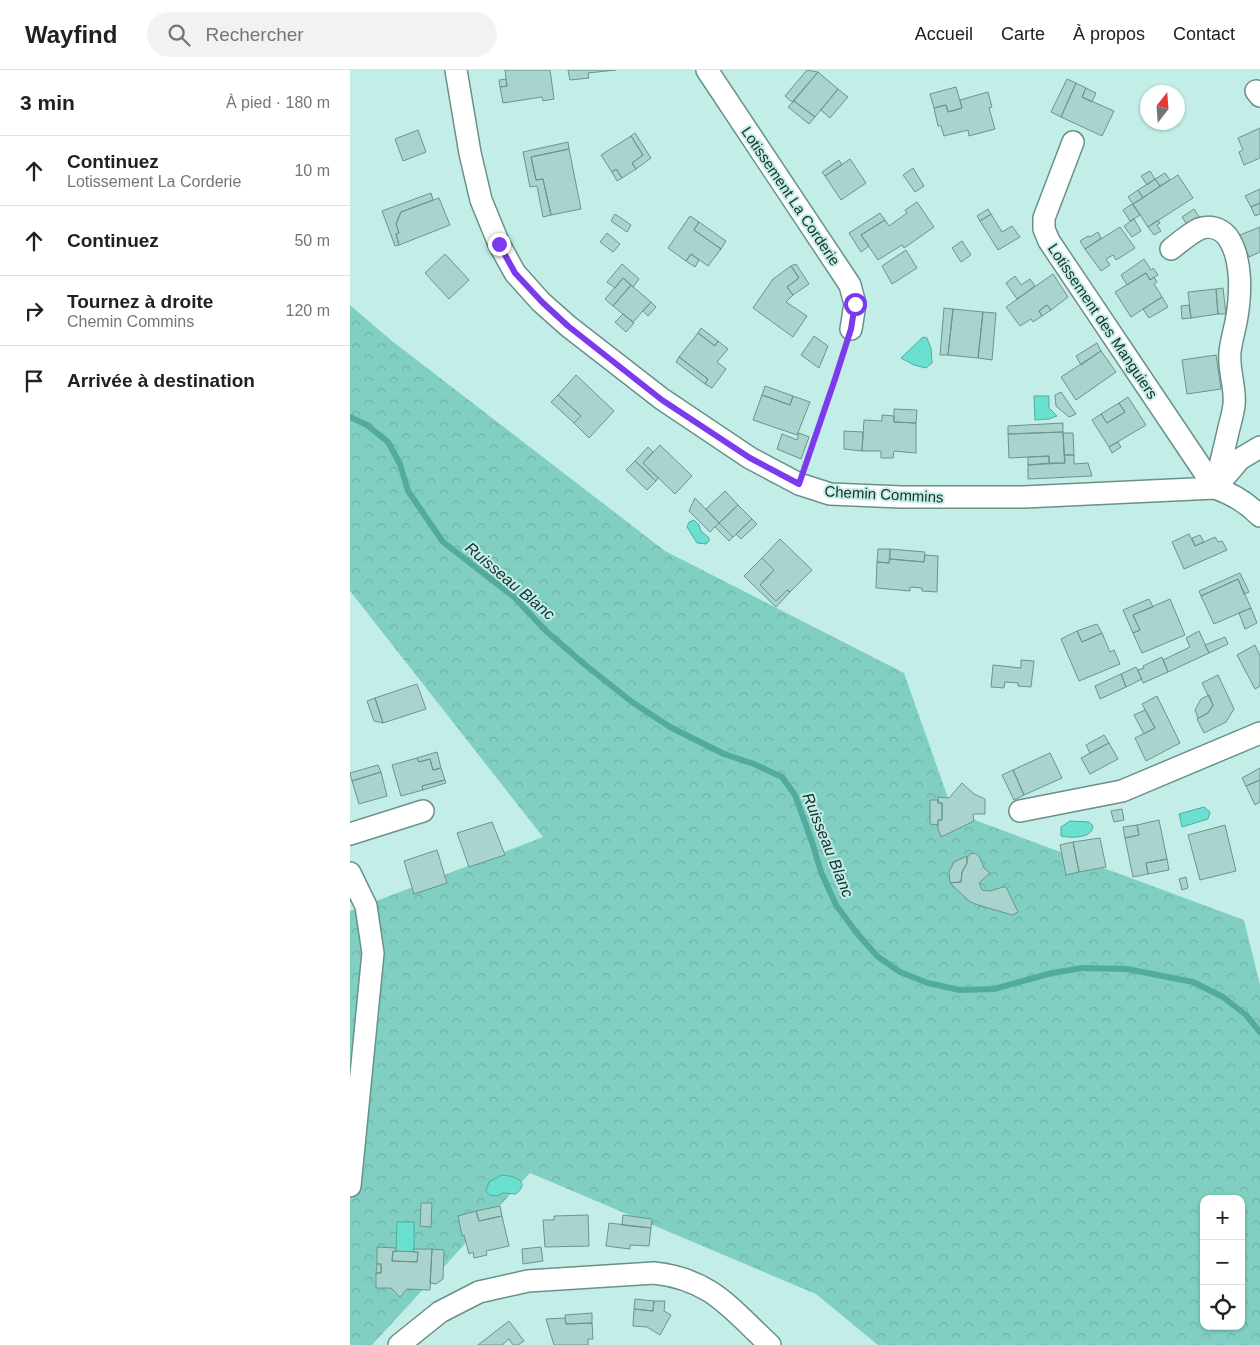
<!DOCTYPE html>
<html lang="fr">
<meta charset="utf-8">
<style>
body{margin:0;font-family:Helvetica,sans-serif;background:#f2f2f2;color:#202124}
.controls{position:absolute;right:15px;bottom:15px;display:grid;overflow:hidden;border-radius:10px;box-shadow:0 1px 4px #0004}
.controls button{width:45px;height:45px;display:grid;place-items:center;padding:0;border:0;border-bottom:1px solid #e0e0e0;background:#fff;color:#202124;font:25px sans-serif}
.compass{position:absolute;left:790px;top:15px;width:45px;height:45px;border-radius:50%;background:#fff;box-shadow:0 1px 4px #0004;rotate:17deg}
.stop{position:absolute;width:15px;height:15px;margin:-11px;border:4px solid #7c3aed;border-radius:50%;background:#fff}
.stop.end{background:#7c3aed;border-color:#fff;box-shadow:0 1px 5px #0008}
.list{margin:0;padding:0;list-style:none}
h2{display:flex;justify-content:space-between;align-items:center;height:65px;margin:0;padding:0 20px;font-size:21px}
h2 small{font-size:16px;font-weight:400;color:#757577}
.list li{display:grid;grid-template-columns:32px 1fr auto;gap:15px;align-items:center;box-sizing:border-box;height:70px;padding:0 20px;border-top:1px solid #e0e0e0}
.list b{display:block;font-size:19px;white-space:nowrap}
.list p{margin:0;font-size:16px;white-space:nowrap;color:#757577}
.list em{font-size:16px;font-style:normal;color:#757577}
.icon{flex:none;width:28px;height:28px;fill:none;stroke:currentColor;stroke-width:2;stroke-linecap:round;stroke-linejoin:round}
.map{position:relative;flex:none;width:910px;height:1275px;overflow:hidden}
header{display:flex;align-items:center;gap:30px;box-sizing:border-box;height:70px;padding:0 25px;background:#fff;border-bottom:1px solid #e0e0e0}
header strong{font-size:24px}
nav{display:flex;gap:28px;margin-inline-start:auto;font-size:18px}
.search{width:350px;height:45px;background:#f2f2f2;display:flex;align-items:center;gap:12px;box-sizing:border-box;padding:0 18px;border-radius:28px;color:#757577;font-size:19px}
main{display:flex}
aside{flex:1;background:#fff}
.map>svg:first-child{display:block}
.forest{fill:url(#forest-crowns);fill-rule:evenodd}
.water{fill:#6ae0d0;stroke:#53ab9e}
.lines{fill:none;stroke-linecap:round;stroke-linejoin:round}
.stream{stroke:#53ab9e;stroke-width:6}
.building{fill:#a9d4cd;stroke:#6a948d}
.minor-casing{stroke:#68918a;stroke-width:24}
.path{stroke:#698681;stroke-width:3;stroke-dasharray:5 2.5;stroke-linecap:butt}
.minor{stroke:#fff;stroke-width:21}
.route{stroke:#7c3aed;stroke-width:6}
.labels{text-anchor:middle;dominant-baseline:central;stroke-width:4;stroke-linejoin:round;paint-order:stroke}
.street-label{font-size:15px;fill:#1d2e2b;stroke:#c2eee7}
.water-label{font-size:16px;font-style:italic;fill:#192e2b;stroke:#c2eee7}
</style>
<header>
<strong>Wayfind</strong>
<div class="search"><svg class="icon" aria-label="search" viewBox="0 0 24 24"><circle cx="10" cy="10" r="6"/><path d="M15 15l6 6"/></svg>Rechercher</div>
<nav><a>Accueil</a><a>Carte</a><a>À propos</a><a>Contact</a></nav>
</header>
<main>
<aside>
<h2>3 min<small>À pied · 180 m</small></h2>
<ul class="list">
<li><svg class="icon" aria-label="ahead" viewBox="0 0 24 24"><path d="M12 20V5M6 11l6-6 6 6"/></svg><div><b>Continuez</b><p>Lotissement La Corderie</p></div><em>10 m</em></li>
<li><svg class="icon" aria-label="ahead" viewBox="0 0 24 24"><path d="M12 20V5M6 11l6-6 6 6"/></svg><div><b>Continuez</b></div><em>50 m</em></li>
<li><svg class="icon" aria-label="right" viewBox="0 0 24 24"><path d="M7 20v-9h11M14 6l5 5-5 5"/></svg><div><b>Tournez à droite</b><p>Chemin Commins</p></div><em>120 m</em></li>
<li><svg class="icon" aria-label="arrive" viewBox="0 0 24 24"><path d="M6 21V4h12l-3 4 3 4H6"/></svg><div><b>Arrivée à destination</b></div></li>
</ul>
</aside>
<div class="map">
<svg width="910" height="1275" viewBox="0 0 910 1275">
<defs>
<pattern id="forest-crowns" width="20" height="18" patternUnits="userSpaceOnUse" patternTransform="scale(1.25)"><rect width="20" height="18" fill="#81cfc3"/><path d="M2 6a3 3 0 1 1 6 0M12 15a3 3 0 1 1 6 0" fill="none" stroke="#6fb2a8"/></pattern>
</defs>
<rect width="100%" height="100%" fill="#c2eee7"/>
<path class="forest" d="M0 235 42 271 315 481 554 603 603 742 894 850 910 915V1275H528L466 1224 180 1103 22 1275H0V841L193 767 0 521ZM854 1129H891V1256H854Z"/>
<path class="water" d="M573 267 577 268 581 278 582 293 576 298 564 295 551 288Z
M684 326H699V338L707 346 699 349 685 350Z
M344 450 349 455 351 461 359 468V471L356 474 347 473 337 457 339 452Z
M854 737 860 742 858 749 832 757 829 744Z
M720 751 739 752 743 756C742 769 721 768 711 766V757Z
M152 1105C162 1106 182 1110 166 1124L153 1123 147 1126 140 1125 136 1121 139 1112Z
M47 1152H64V1182H46Z"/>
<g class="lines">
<path class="stream" d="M0 347 17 355 38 372 50 394 58 421 93 472 164 527 196 561 234 594 282 632 320 657 374 684 404 694 432 707 445 725 462 772 471 802 486 835 506 862 527 886 550 902 578 913 610 920 644 919 702 903 733 898 777 899 843 912 873 927 896 945 910 962"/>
</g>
<path class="building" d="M155 0H200L204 29 193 31 192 27 153 33 150 17 157 16Z
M218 0H266L238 3 239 8 220 10Z
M457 0 468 2 442 32 435 26Z
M468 2 488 19 465 47 444 31Z
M156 9 157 16 150 17 149 10Z
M717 9 726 13 711 47 701 42Z
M726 13 736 18 732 27 764 41 752 66 711 47Z
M606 17 612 38 598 42 596 35 584 38 580 24Z
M736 18 746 23 742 32 732 27Z
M488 19 498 27 480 48 471 40Z
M638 22 642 37 639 38 645 59 619 66 618 60 594 66 591 56H588L584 38 596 35 598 42 612 38 610 30Z
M444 31 465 47 459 54 438 37Z
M910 58V88L894 95 889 82 893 80 888 68Z
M68 60 76 82 53 91 45 69Z
M285 63 301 88 286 99 282 93 293 85 281 66Z
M281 66 293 85 282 93 286 99 272 108 266 99 262 102 251 85Z
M218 72 219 79 181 87 186 110 193 109 201 145 193 147 187 116 180 117 173 82Z
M219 79 231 139 201 145 193 109 186 110 181 87Z
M500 89 516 113 491 130 475 106Z
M489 90 492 95 475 106 472 102Z
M563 98 574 116 565 122 553 105Z
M266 99 272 108 267 111 262 102Z
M800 101 805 109 797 115 791 106Z
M815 103 820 110 810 116 805 109Z
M828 105 843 128 798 157 783 134Z
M805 109 810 116 793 128 788 120Z
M910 119V133L901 137 895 126Z
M788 120 793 128 783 134 778 127Z
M81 123 83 130 51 142 46 154 49 163 46 164 49 175 45 176 32 141Z
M89 128 100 155 49 175 46 164 49 163 46 154 51 142Z
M567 132 584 157 554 178 552 175 528 190 511 165 535 150 539 156 557 143 555 140Z
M910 133V144L905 146 901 137Z
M782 134 790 145 780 151 773 140Z
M638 139 641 144 630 151 627 146Z
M844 139 850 148 838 156 832 147Z
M530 143 535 150 511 165 519 176 511 182 499 163Z
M265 144 281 155 277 162 261 151Z
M641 144 652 162 662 156 670 167 648 180 630 151Z
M340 146 349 152 344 160 371 179 358 196 341 184 336 191 318 178Z
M784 149 791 161 782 167 774 156Z
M808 150 810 153 807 155 811 161 804 165 798 157Z
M349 152 376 171 371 179 344 160Z
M770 157 785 178 766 190 763 185 756 189 760 195 751 201 735 179Z
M910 157V182L899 187 890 165Z
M748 162 751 168 735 179 730 171 738 166 740 167Z
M257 163 270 174 263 182 250 172Z
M612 171 621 185 611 192 602 178Z
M556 180 567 198 542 214 532 196Z
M95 184 119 210 99 229 75 203Z
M341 184 349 190 345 197 336 191Z
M794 189 801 200 803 198 808 205 800 210 796 203 777 215 771 205Z
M272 194 289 209 283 217 273 208 265 218 257 212Z
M446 194 459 214 443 225 437 217 449 208 441 196Z
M441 196 449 208 437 217 443 225 436 232 457 246 443 267 403 238 423 209Z
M796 203 800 210 804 207 807 212 804 214 812 227 781 247 765 222Z
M703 204 718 227 701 240 697 235 689 241 692 246 683 252 681 249 670 256 656 237Z
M665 206 671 215 680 209 685 216 667 229 656 213Z
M273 208 281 215 263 236 255 229Z
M281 215 301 232 283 252 263 236Z
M873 218 876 244H868L866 219Z
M866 219 868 244 841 248 838 222Z
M812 227 818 237 799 248 793 239Z
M301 232 306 237 298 246 293 241Z
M697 235 701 240 692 246 689 241Z
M839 235 841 248 832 249 831 236Z
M594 238 603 239 598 285H590Z
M603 239 633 242 628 288 598 285Z
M633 242 646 243 642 290 628 288Z
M273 244 284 253 276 262 265 252Z
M351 258 368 271 365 276 348 263Z
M348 263 365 276 368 271 378 279 367 292 376 299 362 318 355 314 358 309 329 287Z
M464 266 478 276 469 298 451 285Z
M747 273 751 281 731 295 726 286Z
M751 281 766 302 726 330 711 307Z
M866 285 871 319 837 324 832 290Z
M329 287 358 309 355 314 326 292Z
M226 305 264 341 239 368 224 353 231 346 208 325Z
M415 316 443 326 440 335 412 325Z
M711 322 726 344 719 347 706 336 705 325Z
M208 325 231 346 224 353 201 332Z
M412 325 440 335 443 326 460 332 447 365 403 350Z
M778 327 796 355 759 377 742 350 751 344 757 353 775 342 769 333Z
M769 333 775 342 757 353 751 344Z
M544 339 567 340 566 353 544 352Z
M532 345 544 346V352L566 353V383L544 381 543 388H531V381H512L514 350 532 351Z
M713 353V362L658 364V356Z
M494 361 513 362 512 381 494 379Z
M713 362 715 393H699V386L659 388 658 364Z
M449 363 459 367 451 389 427 379 432 364 447 370Z
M713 363H723L724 385H714Z
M768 372 771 377 762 383 759 377Z
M310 375 342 406 325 424 293 393Z
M298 377 303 382 293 393 308 408 306 411 285 391Z
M714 385H724V394L738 393 742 406 678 409V395L715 393Z
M699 386V393L678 395V387Z
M285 391 306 411 297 420 276 400Z
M375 421 388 435 369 453 356 439Z
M345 428 369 453 360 462 339 441Z
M388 435 402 449 383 467 369 453Z
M402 449 407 454 391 469 386 464Z
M369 453 383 467 379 471 365 457Z
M839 464 845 476 865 467 868 472 872 471 877 480 834 499 822 472Z
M850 465 854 472 845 476 842 468Z
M430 469 462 500 440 522 437 520 426 531 410 515 424 500 412 488Z
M528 479H540L539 493 527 492Z
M540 479 575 482 574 492 540 489Z
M575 485 588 486 587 522 572 521V518L560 517V521L526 518 527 492 539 493 540 489 574 492Z
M412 488 424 500 410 515 426 531 437 520 440 522 426 537 394 506Z
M890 503 899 522 894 524 888 509 851 526 849 521Z
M888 509 901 538 864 554 851 526Z
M799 529 803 537 783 545 790 560 783 563 773 540Z
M820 529 835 565 792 583 783 563 790 560 783 545Z
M901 538 907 553 895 559 889 543Z
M747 554 752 563 732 572 727 561Z
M727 561 732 572 752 563 760 582 764 580 770 594 729 611 711 569Z
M849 561 859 583 818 602 813 590 840 577 836 568Z
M875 567 878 574 859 583 855 575Z
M905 575 910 586V616L905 619 887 585Z
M812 587 818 602 793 613 788 600 794 598 793 596Z
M671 590 684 591 681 617 668 616V613L655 612 654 618 641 617 643 595 671 598Z
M786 597 792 609 776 617 771 604Z
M771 604 776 617 750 629 745 616Z
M868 605 884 639 876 652 854 663 847 649 858 643 863 635 852 613Z
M67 614 76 639 33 653 25 628Z
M859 625 863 635 858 643 848 648 845 640 851 629Z
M807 626 830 673 796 691 785 668 805 658 792 634Z
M25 628 33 653 24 651 17 631Z
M795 640 805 658 794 664 784 645Z
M754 665 759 673 740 683 736 675Z
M759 673 768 689 740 704 731 688Z
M87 682 91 698 83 700 80 689 69 692 67 688Z
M700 683 712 708 674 725 663 700Z
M67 688 69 692 80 689 83 700 91 698 95 710 72 716 73 720 51 726 42 695Z
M28 695 31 702 2 711 0 703Z
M910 698V710L896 716 892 708Z
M663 700 674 725 664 730 652 705Z
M31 702 37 726 9 734 2 711Z
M95 710 96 713 73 720 72 716Z
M910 710V732L905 735 896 716Z
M612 713 624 724 635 729V744H623L624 751 591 767 588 759V750H592V733H588V727L599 728Z
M580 730H588V733H592V750H588V755L580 754Z
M772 739 774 750 764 752 761 741Z
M809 750 817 789 796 793 798 804 783 807 775 768 789 765 787 755Z
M142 752 155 785 119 797 107 763Z
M787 755 789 765 775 768 773 757Z
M875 755 886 801 850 810 838 765Z
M750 768 756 797 729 802 723 772Z
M723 772 729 802 716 805 710 775Z
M87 780 97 813 64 824 54 791Z
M625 783 629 786 634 798 640 803 629 813 632 820 640 821 653 817H656L668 842 662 845 625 834 619 831 600 813 611 812 612 802 617 793V788L620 784Z
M617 786V793L612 802 611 812 600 813 599 802 604 792Z
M817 789 819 800 798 804 796 793Z
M836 807 838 818 832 820 829 809Z
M71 1133H82L81 1157 70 1156Z
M150 1136 152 1146 129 1151 126 1141Z
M126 1141 129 1151 152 1146 159 1176 136 1181 137 1185 124 1188 123 1182 119 1184 114 1165 112 1166 108 1146Z
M238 1145 239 1176 195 1177 193 1150H204V1146Z
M273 1145 302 1149 301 1158 272 1155Z
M259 1153 301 1158 299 1176 280 1175V1179L256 1176Z
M27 1177 46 1178V1182L43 1181 42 1191 67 1192 68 1182H64L63 1179H82L80 1220 57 1219 50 1227 41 1218H26V1203H31V1194H27Z
M191 1177 193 1191 173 1194 172 1179Z
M82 1179 94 1180 93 1209 86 1214 80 1213Z
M43 1181 68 1182 67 1192 42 1191Z
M27 1194H31V1203H26Z
M285 1229 304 1231 303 1241 284 1239Z
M304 1231H315L314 1241 321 1245 310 1265 297 1257 283 1256 284 1239 303 1241Z
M242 1243V1253L216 1254 215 1245Z
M215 1248 216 1254 242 1253 243 1269H238V1275H204L196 1249Z
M159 1251 174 1271 168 1275H163L159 1269 152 1275H128Z"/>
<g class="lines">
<defs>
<path id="minor" d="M106 0 120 83 131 130 149 174 165 203 191 232 218 256 312 329 400 388 449 414 480 424 551 427H674L865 418C883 424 896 432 910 446
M357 0 500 215 505 234 501 259
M906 21 910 26
M723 72 694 148V159L699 171 865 418
M821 179C830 172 839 164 849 159 859 155 870 158 877 166 893 188 891 226 886 252 884 262 881 272 880 282 878 300 886 317 884 335 883 344 880 353 878 362 874 380 869 399 865 418
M867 416 890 389 910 377
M670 741 772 721 910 663
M0 764 73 741
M0 803 16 836 23 883 0 1116
M49 1275 90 1242 129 1222 178 1211 304 1203C361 1209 381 1239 420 1275"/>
</defs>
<use href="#minor" class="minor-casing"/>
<path class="path" d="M456 394 495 279"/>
<use href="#minor" class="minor"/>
</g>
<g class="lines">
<path class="route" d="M149 174 165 203 192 232 218 256 312 330 400 388 449 414 485 309 501 259 505 234"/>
</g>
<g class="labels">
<g class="street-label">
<text transform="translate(441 126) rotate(56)">Lotissement La Corderie</text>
<text transform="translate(753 251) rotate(56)">Lotissement des Manguiers</text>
<text transform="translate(534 424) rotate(3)">Chemin Commins</text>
</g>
<g class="water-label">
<text transform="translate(160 511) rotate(40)">Ruisseau Blanc</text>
<text transform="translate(478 775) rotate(68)">Ruisseau Blanc</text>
</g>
</g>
</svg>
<div class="controls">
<button>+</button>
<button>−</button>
<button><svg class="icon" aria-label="locate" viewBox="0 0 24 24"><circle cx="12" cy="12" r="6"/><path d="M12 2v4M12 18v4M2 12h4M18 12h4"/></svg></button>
</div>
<svg class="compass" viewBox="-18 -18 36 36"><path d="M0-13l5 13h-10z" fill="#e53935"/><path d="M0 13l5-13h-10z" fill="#757577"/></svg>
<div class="stop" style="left:505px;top:234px"></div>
<div class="stop end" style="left:149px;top:174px"></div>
</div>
</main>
